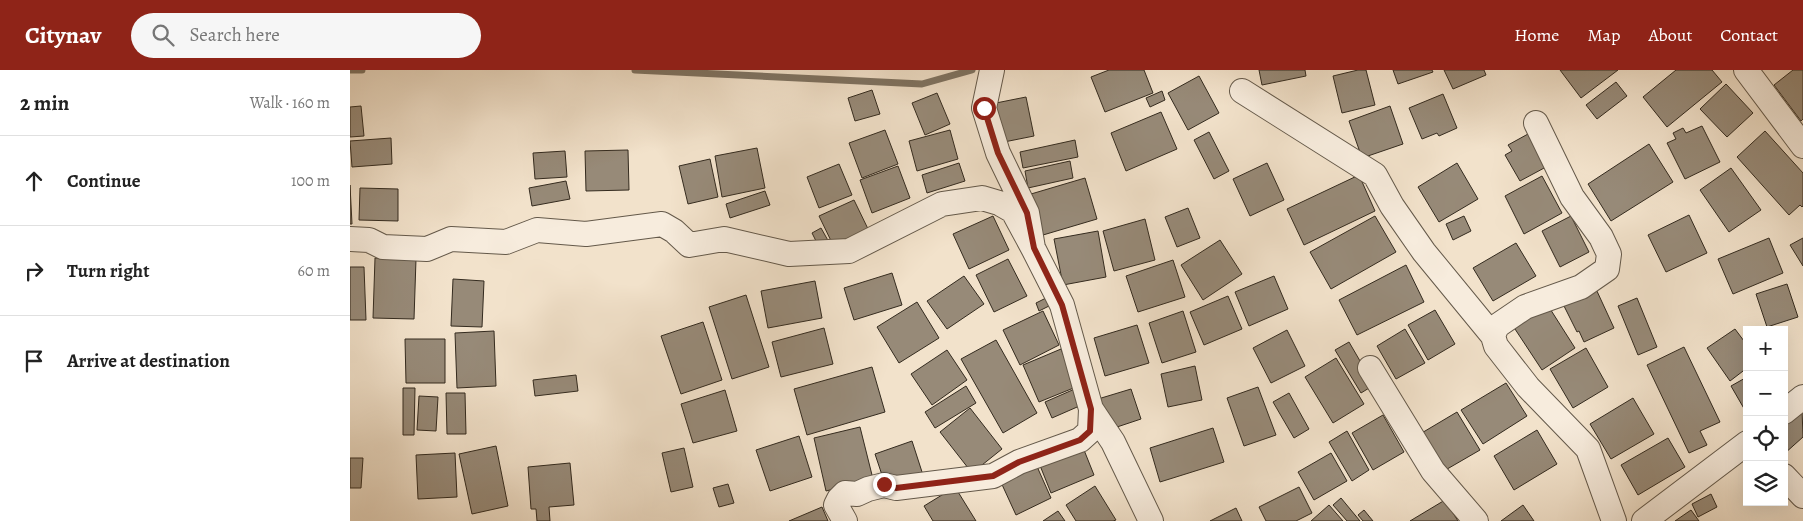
<!DOCTYPE html>
<meta charset="utf-8">
<style>
body{margin:0;font-family:Alegreya,serif;background:#f6f6f6;color:#222}
.controls{position:absolute;right:15px;bottom:15px;display:grid;overflow:hidden;border-radius:0px;box-shadow:0 5px 20px #0002}
.controls button{width:45px;height:45px;display:grid;place-items:center;padding:0;border:0;border-bottom:1px solid #e0e0e0;background:#fff;color:#222;font:25px sans-serif}
.stop{position:absolute;width:15px;height:15px;margin:-11px;border:4px solid #8f2418;border-radius:50%;background:#fff}
.stop.end{background:#8f2418;border-color:#fff;box-shadow:0 1px 5px #0008}
.list{margin:0;padding:0;list-style:none}
h2{display:flex;justify-content:space-between;align-items:center;height:65px;margin:0;padding:0 20px;font-size:21px}
h2 small{font-size:16px;font-weight:400;color:#767676}
.list li{display:grid;grid-template-columns:32px 1fr auto;gap:15px;align-items:center;box-sizing:border-box;height:90px;padding:0 20px;border-top:1px solid #e0e0e0}
.list b{display:block;font-size:19px;white-space:nowrap}
.list em{font-size:16px;font-style:normal;color:#767676}
.icon{flex:none;width:28px;height:28px;fill:none;stroke:currentColor;stroke-width:2;stroke-linecap:round;stroke-linejoin:round}
.map{position:relative;flex:none;width:1453px;height:451px;overflow:hidden}
header{display:flex;align-items:center;gap:30px;box-sizing:border-box;height:70px;padding:0 25px;background:#8f2418;color:#fff}
header strong{font-size:24px}
nav{display:flex;gap:28px;margin-inline-start:auto;font-size:18px}
.search{width:350px;height:45px;background:#f6f6f6;display:flex;align-items:center;gap:12px;box-sizing:border-box;padding:0 18px;border-radius:28px;color:#767676;font-size:19px}
main{display:flex}
aside{flex:1;background:#fff}
.map>svg:first-child{display:block}
.lines{fill:none;stroke-linecap:round;stroke-linejoin:round}
.stream{stroke:#7f7463;stroke-width:7}
.building{fill:#978a78;stroke:#342b1f}
.street-casing{stroke:#64594a;stroke-width:26}
.street{stroke:#f7ecdd;stroke-width:24}
.route{stroke:#8f2418;stroke-width:6}
</style>
<header>
<strong>Citynav</strong>
<div class="search"><svg class="icon" aria-label="search" viewBox="0 0 24 24"><circle cx="10" cy="10" r="6"/><path d="M15 15l6 6"/></svg>Search here</div>
<nav><a>Home</a><a>Map</a><a>About</a><a>Contact</a></nav>
</header>
<main>
<aside>
<h2>2 min<small>Walk · 160 m</small></h2>
<ul class="list">
<li><svg class="icon" aria-label="ahead" viewBox="0 0 24 24"><path d="M12 20V5M6 11l6-6 6 6"/></svg><div><b>Continue</b></div><em>100 m</em></li>
<li><svg class="icon" aria-label="right" viewBox="0 0 24 24"><path d="M7 20v-9h11M14 6l5 5-5 5"/></svg><div><b>Turn right</b></div><em>60 m</em></li>
<li><svg class="icon" aria-label="arrive" viewBox="0 0 24 24"><path d="M6 21V4h12l-3 4 3 4H6"/></svg><div><b>Arrive at destination</b></div></li>
</ul>
</aside>
<div class="map">
<svg width="1453" height="451" viewBox="0 0 1453 451">
<rect width="100%" height="100%" fill="#f2e2cb"/>
<filter id="stains"><feTurbulence type="fractalNoise" baseFrequency=".004" numOctaves="4"/><feColorMatrix values="0 0 0 0 .2 0 0 0 0 .09 0 0 0 0 .02 0 0 0 .5 -.17"/></filter>
<radialGradient id="worn" r=".72"><stop offset=".6" stop-color="#630" stop-opacity="0"/><stop offset="1" stop-color="#630" stop-opacity=".3"/></radialGradient>
<g class="lines">
<path class="stream" d="M0 0H12
M285 0 572 14 622 0"/>
</g>
<path class="building" d="M759 0H794L803 23 755 42 741 7Z
M909 0H955L956 6 912 15Z
M1008 0H1016L1025 35 992 43 983 6Z
M1043 0H1082L1083 2 1048 14Z
M1094 0H1134L1136 5 1103 19Z
M1210 0H1268L1231 28Z
M1326 0H1362L1372 12 1317 57 1293 27Z
M1443 0H1453V49L1451 51 1424 15Z
M849 6 869 43 838 60 818 23Z
M1266 12 1277 26 1247 49 1236 35Z
M1376 14 1403 43 1377 67 1350 39Z
M522 20 530 44 505 51 498 28Z
M812 21 815 30 800 37 796 28Z
M587 23 600 54 575 65 562 33Z
M1093 24 1107 58 1089 66 1087 63 1072 69 1059 38Z
M676 27 684 66 654 72 641 34Z
M11 36 14 66 0 67V37Z
M1040 36 1053 74 1012 88 999 51Z
M811 42 827 79 776 101 761 63Z
M1352 56 1370 92 1335 109 1317 73 1326 69 1323 63 1333 58 1336 63Z
M535 60 548 94 512 108 499 73Z
M600 60 608 89 567 101 559 71Z
M1415 61 1453 103V136L1452 137 1450 135 1439 145 1387 87Z
M859 62 879 101 864 109 844 70Z
M1178 64 1196 97 1170 111 1155 85 1162 81 1158 75Z
M41 68 42 94 2 97 0 71Z
M725 70 728 87 673 98 670 82Z
M1299 74 1323 112 1261 151 1238 114Z
M407 78 415 118 372 127 365 86Z
M278 80 279 120 236 121 235 81Z
M215 81 217 107 185 109 183 83Z
M360 89 368 127 338 134 329 96Z
M720 91 723 108 678 118 675 101Z
M609 93 615 111 577 123 572 105Z
M917 93 934 130 900 146 883 109Z
M1107 93 1128 129 1089 152 1068 117Z
M489 94 502 125 469 138 457 107Z
M548 96 560 128 522 143 510 110Z
M1381 98 1411 140 1379 162 1350 120Z
M1009 105 1025 141 954 175 937 139Z
M1192 106 1212 143 1174 164 1155 126Z
M735 108 747 149 693 165 681 124Z
M216 111 220 129 182 136 179 118Z
M0 115 2 154H0Z
M10 118 48 119V151L9 150Z
M415 121 420 135 380 148 376 134Z
M504 130 520 163 485 179 469 146Z
M838 138 850 168 827 177 815 147Z
M1339 145 1357 183 1316 202 1298 165Z
M643 146 659 180 619 199 603 164Z
M1025 146 1046 182 981 219 960 182Z
M1114 146 1121 161 1103 170 1096 154Z
M1221 146 1239 182 1210 197 1192 161Z
M795 149 805 190 764 201 753 161Z
M471 158 480 174 470 179 462 163Z
M748 161 756 207 713 215 704 169Z
M1419 168 1433 203 1383 224 1368 189Z
M1453 168V196L1440 175Z
M870 170 892 204 853 230 831 195Z
M1166 173 1186 206 1143 231 1123 198Z
M25 188 66 189 64 249 23 248Z
M658 189 677 226 644 242 626 205Z
M823 190 835 227 788 242 776 206Z
M1056 195 1074 232 1007 265 989 230Z
M0 197H14L16 250H0Z
M542 203 552 235 504 250 494 218Z
M614 206 634 234 597 259 577 231Z
M924 206 938 239 899 256 885 222Z
M103 209 134 211 132 257 101 256Z
M465 211 472 248 418 258 411 221Z
M1437 214 1448 247 1417 257 1406 224Z
M1246 219 1264 258 1234 272 1229 261 1227 262 1213 234Z
M396 225 419 297 382 309 359 237Z
M878 226 892 259 854 275 840 242Z
M696 228 699 236 689 241 686 233Z
M1287 228 1307 277 1288 285 1268 236Z
M567 232 589 268 549 293 527 257Z
M1197 234 1225 278 1192 300 1163 256Z
M1085 240 1105 274 1078 290 1058 255Z
M693 241 709 275 670 295 653 260Z
M833 241 846 282 812 293 799 253Z
M353 252 372 310 331 324 311 266Z
M787 255 799 293 755 306 744 268Z
M474 258 483 294 431 307 422 272Z
M1055 259 1075 293 1046 309 1027 276Z
M1385 259 1397 275V298L1380 311 1357 278Z
M937 260 955 296 921 313 903 278Z
M144 261 146 316 107 318 105 263Z
M55 269H95V313H56Z
M646 270 687 343 653 363 611 289Z
M999 272 1024 315 1011 323 985 280Z
M1334 277 1370 352 1350 361 1357 375 1339 383 1297 295Z
M1236 278 1258 317 1223 338 1200 299Z
M711 279 726 317 689 332 673 295Z
M597 280 617 310 582 335 561 304Z
M986 288 1014 334 983 353 955 307Z
M845 296 852 330 818 337 811 304Z
M522 297 535 342 457 365 444 319Z
M226 305 228 321 185 326 183 310Z
M1397 307V342H1396L1381 316Z
M1156 313 1177 346 1133 374 1111 340Z
M616 316 626 333 585 358 575 342Z
M908 317 926 365 894 376 877 328Z
M53 318H65L64 365H53Z
M727 318 734 334 702 348 695 332Z
M781 319 791 349 758 360 748 329Z
M375 320 387 361 343 373 331 334Z
M96 323H115L116 364H97Z
M939 323 959 359 944 368 923 332Z
M69 326 88 327 86 361 67 360Z
M1283 328 1304 364 1261 389 1240 354Z
M620 338 652 379 622 403 590 362Z
M1452 339 1453 367 1434 384V355Z
M1107 342 1130 380 1092 402 1070 364Z
M1033 345 1054 382 1023 400 1002 363Z
M510 357 523 409 476 421 464 368Z
M863 358 874 392 810 412 800 378Z
M1187 360 1207 394 1164 420 1144 386Z
M997 361 1019 400 1002 411 979 372Z
M449 366 462 407 420 421 406 380Z
M1318 368 1335 397 1288 425 1271 395Z
M730 370 744 405 701 423 687 388Z
M562 371 573 405 536 417 525 384Z
M146 376 158 436 122 444 109 384Z
M334 378 343 417 321 422 312 383Z
M105 383 107 427 68 429 66 385Z
M981 383 997 411 964 430 948 402Z
M0 388H13L11 418H0Z
M685 392 701 428 666 445 649 408Z
M220 393 224 435 199 437 200 451H187L186 439H181L178 397Z
M378 414 384 433 369 437 363 418Z
M745 416 766 450 763 451H726L716 435Z
M605 417 626 451H583L574 436Z
M949 417 962 443 946 451H916L909 437Z
M1361 424 1367 437 1348 447 1342 434Z
M991 428 1010 451H997L983 435Z
M1095 430 1108 451H1060Z
M979 435 993 451H961Z
M1173 435 1184 451H1151Z
M472 437 478 451H439Z
M886 438 892 451H860Z
M1014 440 1023 451H1013L1008 445Z
M1341 440 1349 451H1325Z
M708 441 715 451H693Z"/>
<g class="lines">
<defs>
<path id="street" d="M642 0 634 38 648 83 677 143 683 178 712 235 741 339 763 372 801 451
M1396 0 1453 76
M892 21 1025 105 1042 136 1074 182 1143 266
M1186 53 1222 127 1251 167 1259 184 1257 199 1231 217 1175 237 1147 256 1143 266 1146 276 1178 317 1238 379 1264 451
M0 169 19 170 33 177 77 179 101 169 156 172 187 160 236 164 312 154 324 161 339 175 374 169 439 184 499 181 592 134 632 128 649 133 663 141 683 178
M1020 298 1083 401 1126 451
M1434 342 1453 327
M1434 406 1453 426
M495 451 486 435 489 429 495 423 507 424 518 419 534 415 546 418 643 406 669 392 730 370 740 361 741 339
M1294 451 1397 373"/>
</defs>
<use href="#street" class="street-casing"/>
<use href="#street" class="street"/>
</g>
<g class="lines">
<path class="route" d="M534 414 546 418 643 406 669 392 730 370 740 361 741 339 712 235 684 178 677 143 648 83 634 38"/>
</g>
<rect width="100%" height="100%" filter="url(#stains)"/>
<rect width="100%" height="100%" fill="url(#worn)"/>
</svg>
<div class="controls">
<button>+</button>
<button>−</button>
<button><svg class="icon" aria-label="locate" viewBox="0 0 24 24"><circle cx="12" cy="12" r="6"/><path d="M12 2v4M12 18v4M2 12h4M18 12h4"/></svg></button>
<button><svg class="icon" aria-label="layers" viewBox="0 0 24 24"><path d="M12 4l9 5-9 5-9-5zM3 14l9 5 9-5"/></svg></button>
</div>
<div class="stop" style="left:634px;top:38px"></div>
<div class="stop end" style="left:534px;top:414px"></div>
</div>
</main>
